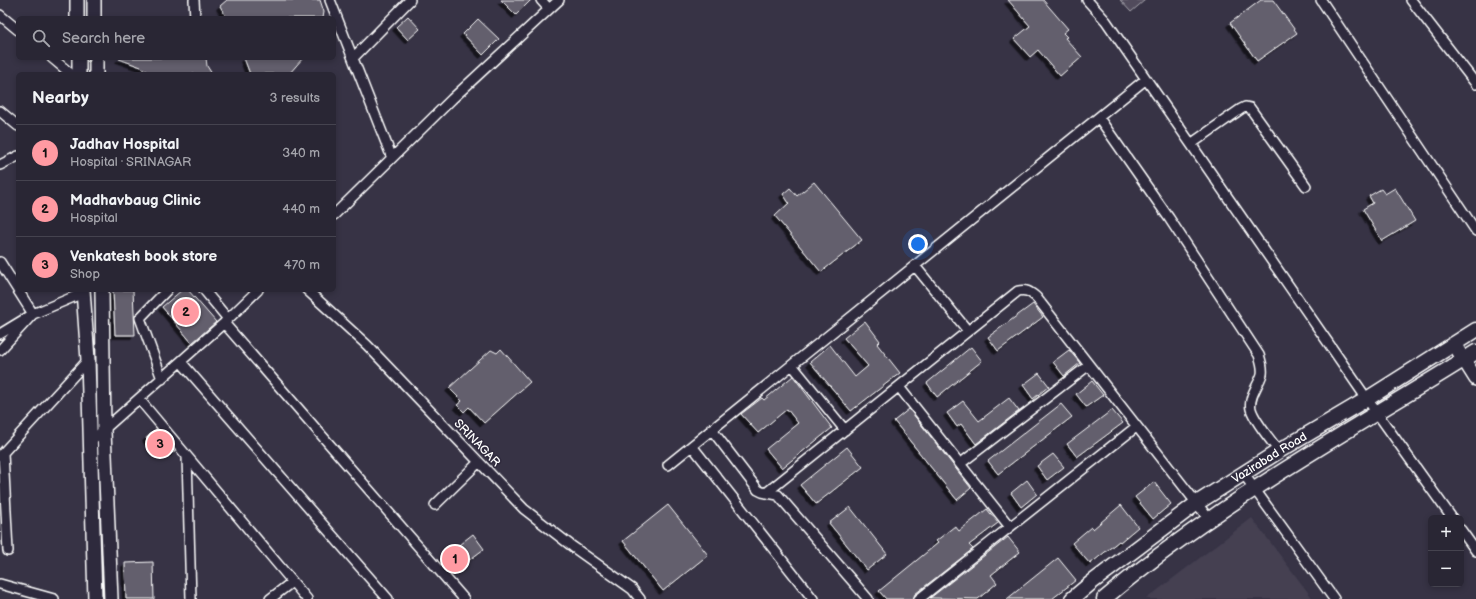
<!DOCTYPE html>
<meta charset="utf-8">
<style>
body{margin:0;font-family:"Balsamiq Sans",sans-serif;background:#353240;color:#f1f3f6}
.controls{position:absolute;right:12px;bottom:12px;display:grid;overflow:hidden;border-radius:6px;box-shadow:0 2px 6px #0003}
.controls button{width:36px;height:36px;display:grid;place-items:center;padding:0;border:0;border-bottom:1px solid #45434f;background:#292634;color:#f1f3f6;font:20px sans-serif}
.you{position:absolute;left:918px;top:244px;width:14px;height:14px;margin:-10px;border:3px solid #fff;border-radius:50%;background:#1a73e8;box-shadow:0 0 0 6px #1a73e833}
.badge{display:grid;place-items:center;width:26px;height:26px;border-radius:50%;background:#ff9aa2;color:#111;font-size:13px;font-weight:700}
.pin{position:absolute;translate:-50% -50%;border:2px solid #fff;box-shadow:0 1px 4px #0006}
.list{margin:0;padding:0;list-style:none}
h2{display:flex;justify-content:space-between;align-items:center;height:52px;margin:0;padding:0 16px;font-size:17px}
h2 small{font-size:13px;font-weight:400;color:#a5a5ac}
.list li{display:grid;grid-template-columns:26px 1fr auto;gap:12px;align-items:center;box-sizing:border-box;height:56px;padding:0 16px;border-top:1px solid #45434f}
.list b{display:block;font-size:15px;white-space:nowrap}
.list p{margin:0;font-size:13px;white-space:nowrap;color:#a5a5ac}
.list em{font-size:13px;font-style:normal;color:#a5a5ac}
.icon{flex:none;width:22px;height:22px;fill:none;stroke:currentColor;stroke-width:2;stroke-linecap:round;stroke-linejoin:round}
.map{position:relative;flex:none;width:1476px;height:599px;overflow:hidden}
.search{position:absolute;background:#292634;box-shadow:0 2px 6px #0003;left:16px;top:16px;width:320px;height:44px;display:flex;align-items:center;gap:10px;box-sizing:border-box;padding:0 14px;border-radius:6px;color:#a5a5ac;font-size:15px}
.panel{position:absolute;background:#292634;box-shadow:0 2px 6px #0003;left:16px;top:72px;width:320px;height:220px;border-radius:6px}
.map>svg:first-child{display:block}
.built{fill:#444051}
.green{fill:#514c5c;stroke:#a8a6ae}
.building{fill:#635f6d;stroke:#fff;filter:url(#shadow)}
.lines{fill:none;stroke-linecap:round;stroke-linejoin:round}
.street-casing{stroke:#fff;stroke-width:12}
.secondary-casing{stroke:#fff;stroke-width:16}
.primary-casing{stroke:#fff;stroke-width:17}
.street{stroke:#2f2a3d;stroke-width:9}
.secondary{stroke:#2f2a3d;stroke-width:13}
.primary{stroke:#2f2a3d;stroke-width:14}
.labels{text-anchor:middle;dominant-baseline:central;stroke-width:3;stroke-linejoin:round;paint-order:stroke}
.street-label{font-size:12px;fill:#fff;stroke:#2f2a3d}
</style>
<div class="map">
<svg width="1476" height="599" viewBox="0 0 1476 599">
<defs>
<filter id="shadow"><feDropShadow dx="-3.5" dy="3.5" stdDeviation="0" flood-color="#0009"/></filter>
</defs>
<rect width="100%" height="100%" fill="#373345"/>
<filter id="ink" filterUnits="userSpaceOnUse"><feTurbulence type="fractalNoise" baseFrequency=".025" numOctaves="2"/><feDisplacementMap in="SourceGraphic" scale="8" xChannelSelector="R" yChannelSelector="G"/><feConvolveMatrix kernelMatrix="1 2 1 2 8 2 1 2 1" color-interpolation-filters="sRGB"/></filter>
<g filter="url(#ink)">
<path class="built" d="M1252 518 1313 599H1146Z"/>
<path class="green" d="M1120 0H1145L1131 12Z"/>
<path class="building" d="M227 0H320L324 12 323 18H227L220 6Z
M501 0H531L516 15Z
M1008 0H1043L1068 29 1063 33 1067 37 1065 38 1082 57 1060 76 1038 50 1030 57 1014 39 1030 26Z
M1261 0H1273L1297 33 1257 61 1230 23Z
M408 16 420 29 408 40 396 27Z
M478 19 499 39 483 55 463 34Z
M120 58H206L207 66 212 74H151L141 67 119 59Z
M244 58H303L289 74H250Z
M814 182 862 240 821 272 775 216 789 203 783 194 790 188 797 196Z
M1395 188 1415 221 1382 241 1363 209 1373 203 1369 196 1381 189 1385 194Z
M113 290H133L135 335H115Z
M182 290H188L216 322 192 343 162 307Z
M1033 304 1043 317 998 351 988 337Z
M865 321 880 341 877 344 900 373 851 411 810 362 830 345 855 377 868 366 844 338Z
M971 347 982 361 937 397 927 383Z
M501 349 530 382 484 423 469 407 464 412 457 405 462 401 449 388 491 350 497 353Z
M1069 350 1080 363 1064 376 1053 362Z
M1039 373 1049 386 1033 399 1023 385Z
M793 376 832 428 782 468 766 449 798 423 787 409 758 433 741 414 762 398 764 400Z
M1092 381 1103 395 1086 407 1076 394Z
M1009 398 1019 411 976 444 961 424 957 427 947 413 963 401 979 421Z
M1061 404 1072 417 998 474 988 461Z
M909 409 971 488 957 500 894 421Z
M1112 410 1123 423 1077 457 1067 444Z
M156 429 175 452 159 454 146 438Z
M847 447 863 467 816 504 800 485Z
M1053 454 1064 467 1047 480 1037 466Z
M1027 480 1037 494 1021 507 1011 493Z
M1154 482 1171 504 1153 519 1135 497Z
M668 505 708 555 663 591 623 541Z
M1121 505 1138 527 1120 542 1119 541 1090 564 1072 543 1091 527 1093 529Z
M850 507 887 554 867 570 829 523Z
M987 509 998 523 969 545 973 549 915 594 913 599H886L879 591 938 543 936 541 955 526 959 531Z
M473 534 484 549 452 573 441 559Z
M1008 537 1020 552 991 575 997 583 978 599 930 598Z
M1058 558 1076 580 1052 599H1007Z
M153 562 154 599H126L125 563Z"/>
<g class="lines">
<defs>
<path id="street" d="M194 0 195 18
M330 0 392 158
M541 0 549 9
M1087 0 1106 21 1367 399 1452 518
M1321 0 1476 231
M1411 0 1476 84
M0 15 18 30
M52 58 71 74
M353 58 410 0
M0 111 18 126
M1099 118 1169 218 1259 355C1261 361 1263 368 1262 374 1259 385 1248 397 1251 409 1254 420 1271 441 1279 451
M1191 144 1241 109 1245 107 1250 108 1306 186
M0 165 18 156
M334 215 452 99 559 0
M0 262 33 314 0 350
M915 266 968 331
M204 290 228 319
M307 290 367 345 524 509 573 547 632 589 640 599
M224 323 464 599
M0 334 33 314 83 293
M181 362 388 599
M792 365 845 430
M162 379 140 318 167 290
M899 387 1010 527
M139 399 307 599
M712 430 758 490 762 492 778 495 868 599
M91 441 224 323 258 290
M692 446 813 599
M3 453 8 551
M0 456 88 360
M187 457 191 599
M960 464 1089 365
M668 465 1146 79
M1243 473 1334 599
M766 493 1018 291C1026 289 1030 292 1036 297L1209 519
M435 505 479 462
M1461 530 1476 551
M0 584 54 599
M270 599 292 582
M919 599 1136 427"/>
<path id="secondary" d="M77 0V18
M94 0V18
M79 58V74
M96 58V74
M83 290 88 360 95 599
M102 290 104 431 111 599
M1454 344 1476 379"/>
<g id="primary">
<path id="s1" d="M1072 599 1091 583 1197 503 1279 451 1367 399 1476 330"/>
<path d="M1104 599C1218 503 1350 431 1476 352"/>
</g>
</defs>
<use href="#street" class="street-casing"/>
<use href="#secondary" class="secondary-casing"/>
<use href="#primary" class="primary-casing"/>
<use href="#street" class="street"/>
<use href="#secondary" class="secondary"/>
<use href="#primary" class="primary"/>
</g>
</g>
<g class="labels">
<g class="street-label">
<text transform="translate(477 443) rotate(46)">SRINAGAR</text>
<text stroke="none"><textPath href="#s1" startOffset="243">Vazirabad Road</textPath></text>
</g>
</g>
</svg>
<div class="controls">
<button>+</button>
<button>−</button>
</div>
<div class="you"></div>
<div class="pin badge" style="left:455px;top:559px">1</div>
<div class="pin badge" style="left:186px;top:312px">2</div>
<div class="pin badge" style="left:160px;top:444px">3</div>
<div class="search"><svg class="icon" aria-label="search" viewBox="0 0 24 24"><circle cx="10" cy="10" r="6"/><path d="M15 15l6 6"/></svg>Search here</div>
<section class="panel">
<h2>Nearby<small>3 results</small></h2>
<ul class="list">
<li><span class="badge">1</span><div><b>Jadhav Hospital</b><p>Hospital · SRINAGAR</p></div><em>340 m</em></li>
<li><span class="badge">2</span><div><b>Madhavbaug Clinic</b><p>Hospital</p></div><em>440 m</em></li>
<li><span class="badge">3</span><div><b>Venkatesh book store</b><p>Shop</p></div><em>470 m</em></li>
</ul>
</section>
</div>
